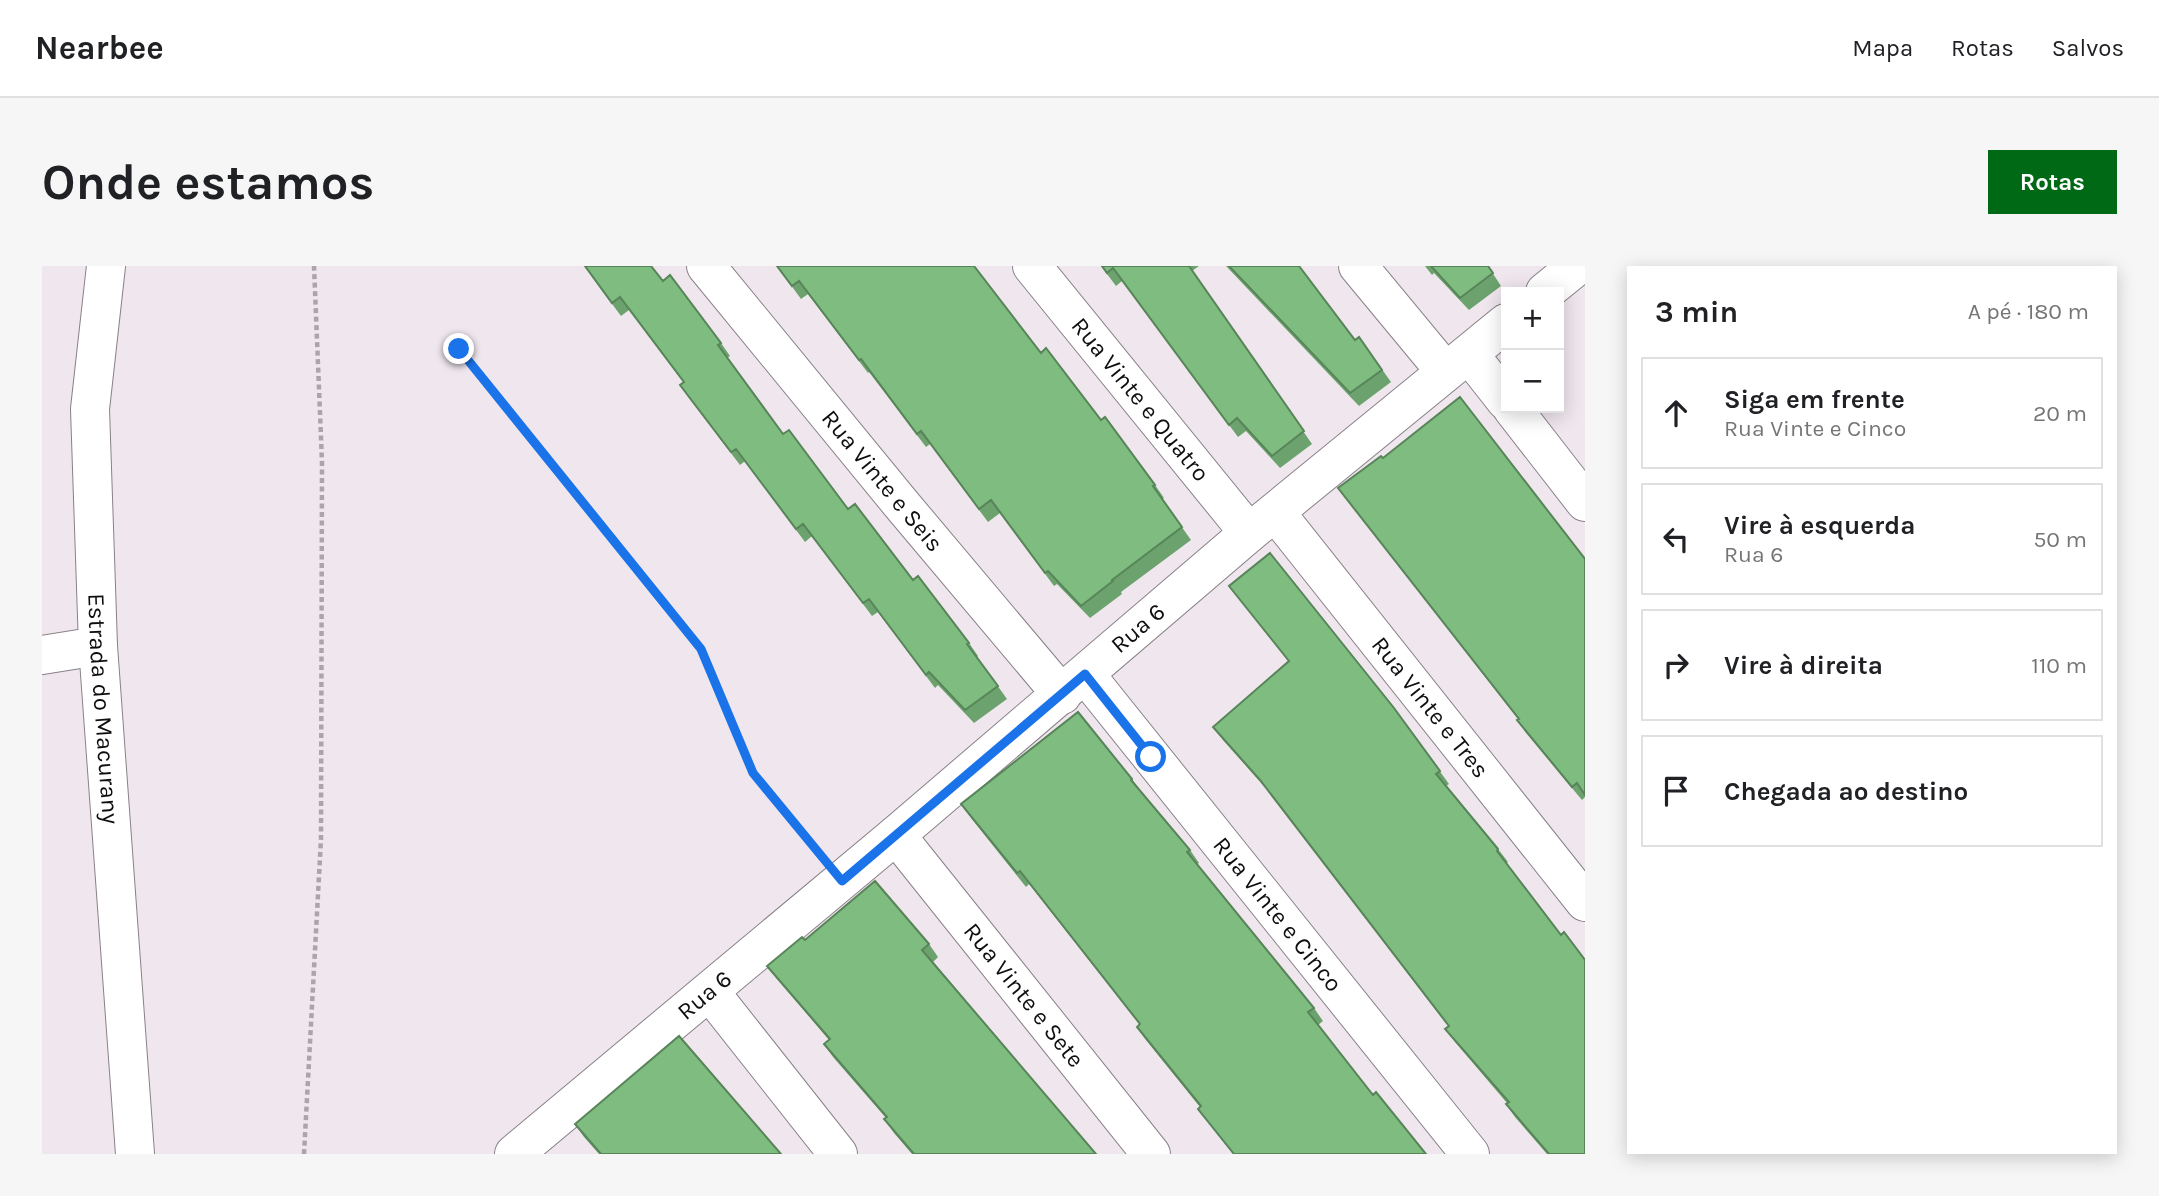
<!DOCTYPE html>
<html lang="pt">
<meta charset="utf-8">
<style>
body{margin:0;font-family:Karla,sans-serif;background:#f6f6f6;color:#202124}
.controls{position:absolute;right:21px;top:21px;display:grid;overflow:hidden;border-radius:0px;box-shadow:0 4px 18px #0003}
.controls button{width:63px;height:63px;display:grid;place-items:center;padding:0;border:0;border-bottom:2px solid #e0e0e0;background:#fff;color:#202124;font:35px sans-serif}
.stop{position:absolute;width:21px;height:21px;margin:-16px;border:5px solid #1a73e8;border-radius:50%;background:#fff}
.stop.end{background:#1a73e8;border-color:#fff;box-shadow:0 2px 7px #0008}
.list{margin:0;padding:0;list-style:none}
h2{display:flex;justify-content:space-between;align-items:center;height:91px;margin:0;padding:0 28px;font-size:30px}
h2 small{font-size:23px;font-weight:400;color:#757577}
.list li{display:grid;grid-template-columns:46px 1fr auto;gap:21px;align-items:center;box-sizing:border-box;height:112px;margin:0 14px 14px;padding:0 14px;border:2px solid #e0e0e0;border-radius:0px}
.list b{display:block;font-size:26px;white-space:nowrap}
.list p{margin:0;font-size:23px;white-space:nowrap;color:#757577}
.list em{font-size:23px;font-style:normal;color:#757577}
.icon{flex:none;width:38px;height:38px;fill:none;stroke:currentColor;stroke-width:2;stroke-linecap:round;stroke-linejoin:round}
.map{position:relative;flex:none;width:1543px;height:888px;overflow:hidden;border-radius:0px}
header{display:flex;align-items:center;gap:42px;box-sizing:border-box;height:98px;padding:0 35px;background:#fff;border-bottom:2px solid #e0e0e0}
header strong{font-size:33px}
nav{display:flex;gap:38px;margin-inline-start:auto;font-size:24px}
.intro{display:flex;align-items:center;justify-content:space-between;box-sizing:border-box;height:168px;padding:0 42px}
h1{margin:0;font-size:49px}
.button{padding:18px 32px;border-radius:0px;background:#006916;color:#fff;font-size:24px;font-weight:700}
main{display:flex;gap:42px;padding:0 42px}
aside{flex:1;background:#fff;border-radius:0px;box-shadow:0 4px 18px #0003}
.map>svg:first-child{display:block}
.lines{fill:none;stroke-linecap:round;stroke-linejoin:round}
.minor-casing{stroke:#898188;stroke-width:40}
.path{stroke:#aba4aa;stroke-width:4.5;stroke-dasharray:5 3.5;stroke-linecap:butt}
.minor{stroke:#fff;stroke-width:38}
.wall{fill:#6ca26d}
.building{fill:#7ebc7f;stroke:#588459;stroke-width:2}
.route{stroke:#1a73e8;stroke-width:9}
.labels{text-anchor:middle;dominant-baseline:central;stroke-width:7;stroke-linejoin:round;paint-order:stroke}
.street-label{font-size:24px;fill:#100d0f;stroke:#fff}
</style>
<header>
<strong>Nearbee</strong>
<nav><a>Mapa</a><a>Rotas</a><a>Salvos</a></nav>
</header>
<div class="intro"><h1>Onde estamos</h1><a class="button">Rotas</a></div>
<main>
<div class="map">
<svg width="1543" height="888" viewBox="0 0 1543 888">
<rect width="100%" height="100%" fill="#f0e7ee"/>
<g class="lines">
<defs>
<g id="minor">
<path id="s1" d="M64 0 48 143 56 380 93 888"/>
<path id="s2" d="M664 0 860 239 1020 429"/>
<path id="s3" d="M990 0 1207 267"/>
<path d="M1316 0 1403 105"/>
<path d="M1503 26 1535 0"/>
<path d="M1427 88 1464 135"/>
<path d="M1470 142 1543 236"/>
<path id="s4" d="M1234 247 1543 636"/>
<path d="M0 389 56 380"/>
<path id="s5" d="M1043 408 1428 888"/>
<path id="s6" d="M854 569 1109 888"/>
<path d="M668 726 796 888"/>
<path id="s7" d="M472 888 854 569 1207 267 1464 57"/>
</g>
</defs>
<use href="#minor" class="minor-casing"/>
<path class="path" d="M417 83 659 383 711 507 775 585
M262 888 279 573 280 196 272 0"/>
<use href="#minor" class="minor"/>
</g>
<path class="wall" d="M542 0 621 15 679 77 688 90 685 92 741 168 806 243 927 377 936 390 935 391 965 433 932 457 896 419 893 422 836 346 830 350 770 270 763 276 703 195 698 199 647 132 638 119 641 116 587 44 579 50Z
M735 0 999 87 1059 154 1113 219 1122 232 1120 233 1149 274 1079 326 1080 328 1048 352 1015 318 1012 320 958 247 946 256 888 178 884 181 827 106 826 107 766 28 759 33Z
M1059 0H1157L1150 5 1270 178 1238 202 1204 165 1196 171 1080 15 1074 20Z
M1184 0H1257L1313 74 1317 71 1349 116 1317 140Z
M1383 0H1446L1459 20 1427 44 1392 7 1390 9Z
M1341 192 1543 293V531L1540 534 1484 467 1475 454 1476 453 1296 222Z
M1187 320 1352 442 1407 518 1404 520 1456 583 1466 596 1464 597 1543 888H1505L1473 851 1464 838 1465 837 1413 776 1403 763 1406 760 1228 527 1181 474 1171 461 1246 395Z
M1090 513 1099 526 1148 584 1157 597 1155 598 1272 742 1281 755 1276 759 1331 829 1384 888H1191L1156 843 1158 841 1104 774 1095 761 1098 759 987 618 984 621 929 552 919 538Z
M763 674 887 678 896 691 891 696 1054 888H870L852 867 842 853 844 852 791 791 782 778 787 774 735 713 725 700Z
M533 858 739 888H557L542 871Z"/>
<path class="building" d="M543 0H609L621 15 628 9 679 77 676 79 741 168 747 164 806 243 813 238 871 314 876 310 927 377 925 378 956 420 923 444 887 406 884 409 827 333 821 337 761 258 754 263 694 183 689 186 638 119 642 116 578 31 570 37Z
M735 0H932L999 87 1004 82 1059 154 1063 151 1113 219 1111 220 1140 261 1070 314 1071 315 1039 340 1006 305 1003 307 949 234 937 243 879 165 875 168 819 93 817 94 757 15 750 20Z
M1060 0H1147L1262 165 1230 190 1195 152 1187 159 1071 2 1065 7Z
M1187 0H1257L1313 74 1317 71 1340 104 1308 127Z
M1389 0H1446L1451 7 1418 32Z
M1418 131 1543 293V529L1535 517 1530 521 1475 454 1477 453 1296 222 1339 190 1341 192Z
M1228 287 1352 442 1398 505 1394 508 1456 583 1455 585 1519 669 1522 666 1543 694V888H1507L1464 838 1467 836 1403 763 1407 760 1218 514 1171 461 1247 395 1187 320Z
M1036 446 1090 513 1089 514 1148 584 1145 586 1272 742 1266 746 1331 829 1334 826 1384 888H1192L1156 843 1159 840 1095 761 1098 758 978 605 975 607 919 538Z
M833 615 887 678 880 684 1054 888H872L842 853 845 851 782 778 788 773 725 700 760 671 763 674Z
M637 770 739 888H559L533 858Z"/>
<g class="lines">
<path class="route" d="M417 83 659 383 711 507 800 615 1043 408 1109 491"/>
</g>
<g class="labels">
<g class="street-label">
<text stroke="none"><textPath href="#s3" startOffset="172">Rua Vinte e Quatro</textPath></text>
<text stroke="none"><textPath href="#s2" startOffset="278">Rua Vinte e Seis</textPath></text>
<text stroke="none"><textPath href="#s7" startOffset="816">Rua 6</textPath></text>
<text stroke="none"><textPath href="#s4" startOffset="248">Rua Vinte e Tres</textPath></text>
<text stroke="none"><textPath href="#s1" startOffset="444">Estrada do Macurany</textPath></text>
<text stroke="none"><textPath href="#s5" startOffset="308">Rua Vinte e Cinco</textPath></text>
<text stroke="none"><textPath href="#s6" startOffset="205">Rua Vinte e Sete</textPath></text>
<text stroke="none"><textPath href="#s7" startOffset="248">Rua 6</textPath></text>
</g>
</g>
</svg>
<div class="controls">
<button>+</button>
<button>−</button>
</div>
<div class="stop" style="left:1109px;top:491px"></div>
<div class="stop end" style="left:417px;top:83px"></div>
</div>
<aside>
<h2>3 min<small>A pé · 180 m</small></h2>
<ul class="list">
<li><svg class="icon" aria-label="ahead" viewBox="0 0 24 24"><path d="M12 20V5M6 11l6-6 6 6"/></svg><div><b>Siga em frente</b><p>Rua Vinte e Cinco</p></div><em>20 m</em></li>
<li><svg class="icon" aria-label="left" viewBox="0 0 24 24"><path d="M17 20v-9H6M10 6l-5 5 5 5"/></svg><div><b>Vire à esquerda</b><p>Rua 6</p></div><em>50 m</em></li>
<li><svg class="icon" aria-label="right" viewBox="0 0 24 24"><path d="M7 20v-9h11M14 6l5 5-5 5"/></svg><div><b>Vire à direita</b></div><em>110 m</em></li>
<li><svg class="icon" aria-label="arrive" viewBox="0 0 24 24"><path d="M6 21V4h12l-3 4 3 4H6"/></svg><div><b>Chegada ao destino</b></div></li>
</ul>
</aside>
</main>
